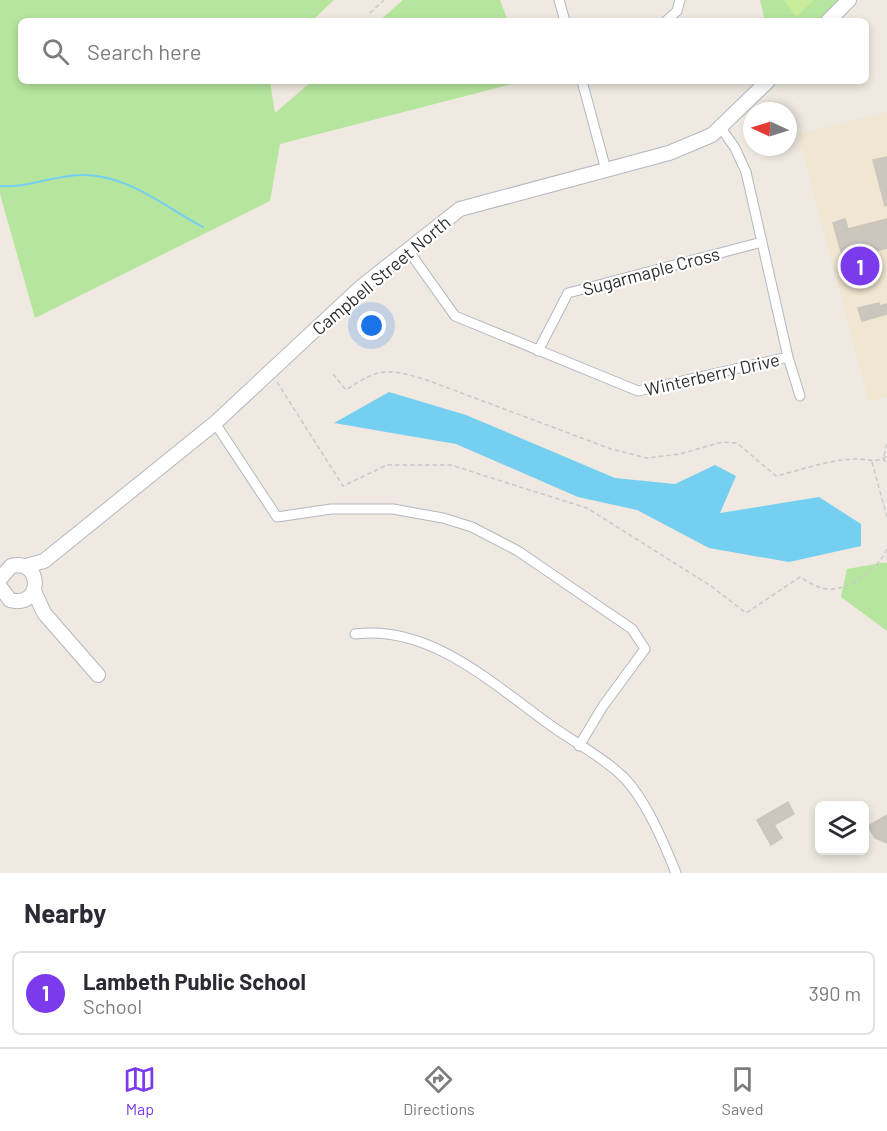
<!DOCTYPE html>
<style>
body{margin:0;font-family:Barlow,sans-serif;background:#f2f2f3;color:#2b2b33}
.controls{position:absolute;right:18px;bottom:18px;display:grid;overflow:hidden;border-radius:9px;box-shadow:0 3px 9px #0003}
.controls button{width:54px;height:54px;display:grid;place-items:center;padding:0;border:0;border-bottom:2px solid #e1e1e2;background:#fff;color:#2b2b33;font:30px sans-serif}
.compass{position:absolute;left:743px;top:102px;width:54px;height:54px;border-radius:50%;background:#fff;box-shadow:0 3px 9px #0003;rotate:274deg}
.you{position:absolute;left:372px;top:326px;width:21px;height:21px;margin:-15px;border:4px solid #fff;border-radius:50%;background:#1a73e8;box-shadow:0 0 0 9px #1a73e833}
.badge{display:grid;place-items:center;width:39px;height:39px;border-radius:50%;background:#7c3aed;color:#fff;font-size:20px;font-weight:700}
.pin{position:absolute;translate:-50% -50%;border:3px solid #fff;box-shadow:0 2px 6px #0006}
.list{margin:0;padding:0;list-style:none}
h2{display:flex;justify-content:space-between;align-items:center;height:78px;margin:0;padding:0 24px;font-size:26px}
h2 small{font-size:20px;font-weight:400;color:#7c7c81}
.list li{display:grid;grid-template-columns:39px 1fr auto;gap:18px;align-items:center;box-sizing:border-box;height:84px;margin:0 12px 12px;padding:0 12px;border:2px solid #e1e1e2;border-radius:9px}
.list b{display:block;font-size:22px;white-space:nowrap}
.list p{margin:0;font-size:20px;white-space:nowrap;color:#7c7c81}
.list em{font-size:20px;font-style:normal;color:#7c7c81}
.icon{flex:none;width:33px;height:33px;fill:none;stroke:currentColor;stroke-width:2;stroke-linecap:round;stroke-linejoin:round}
.map{position:relative;flex:none;width:887px;height:873px;overflow:hidden}
.search{position:absolute;background:#fff;box-shadow:0 3px 9px #0003;left:18px;right:18px;top:18px;height:66px;display:flex;align-items:center;gap:15px;box-sizing:border-box;padding:0 21px;border-radius:9px;color:#7c7c81;font-size:22px}
.sheet{height:174px;background:#fff}
nav{display:flex;justify-content:space-around;align-items:center;box-sizing:border-box;height:84px;border-top:2px solid #e1e1e2;background:#fff;font-size:16px;color:#7c7c81}
nav a{display:grid;justify-items:center;gap:3px}
nav .on{color:#7c3aed}
.map>svg:first-child{display:block}
.education{fill:#f0e6d1}
.green{fill:#b6e59e}
.pitch{fill:#c9ec9a}
.water{fill:#75cff0}
.lines{fill:none;stroke-linecap:round;stroke-linejoin:round}
.stream{stroke:#75cff0;stroke-width:2}
.building{fill:#cbc7bf;stroke:#cbc5ba;stroke-width:1.5}
.street-casing{stroke:#b4b7c1;stroke-width:11}
.secondary-casing{stroke:#b4b7c1;stroke-width:16}
.path{stroke:#c9c9c9;stroke-width:1.5;stroke-dasharray:4.5 3;stroke-linecap:butt}
.street{stroke:#fff;stroke-width:9}
.secondary{stroke:#fff;stroke-width:14}
.labels{text-anchor:middle;dominant-baseline:central;stroke-width:4.5;stroke-linejoin:round;paint-order:stroke}
.street-label{font-size:18px;fill:#2e2e2e;stroke:#fff}
</style>
<div class="map">
<svg width="887" height="873" viewBox="0 0 887 873">
<rect width="100%" height="100%" fill="#efe9e1"/>
<path class="education" d="M887 112V397L869 402 798 134Z"/>
<path class="green" d="M0 0H334L312 21H21V81H270L275 113 312 81H524L280 144 270 201 35 318 0 194Z
M403 0H500L508 21H379Z
M760 0H856L834 21H765Z
M881 563H887V631L841 597 847 569Z"/>
<path class="pitch" d="M784 0H814L796 17Z"/>
<path class="water" d="M389 392 466 415 615 478 675 484 715 465 736 476 720 513 819 497 861 524V546L789 562 709 548 637 510 578 497 456 444 334 423Z"/>
<g class="lines">
<path class="stream" d="M0 186C29 188 54 175 82 175 127 174 165 207 203 227"/>
</g>
<path class="building" d="M887 157V205L885 206 873 160Z
M845 219 848 229 887 219V248L856 256 859 269 847 273 833 223Z
M879 303V306L887 304V314L862 321 858 308Z
M788 802 794 814 774 825 782 838 771 845 757 820Z
M887 815V843L875 838 868 826Z"/>
<g class="lines">
<defs>
<path id="street" d="M559 0 565 21
M666 21 677 11 680 0
M582 81 606 170
M408 250 455 316 638 391 788 357 746 172 735 148 721 128
M538 351 568 293 762 242
M788 357 800 396
M215 423 277 517 331 509H393L443 518 472 527 518 551 632 629 645 649 603 706 579 746
M355 634C431 624 495 686 553 727 574 742 601 756 620 774 644 795 664 843 676 873"/>
<path id="secondary" d="M828 21 849 0
M26 566 44 561 215 423 361 287 460 209 669 153 712 135 768 81
M0 579 11 566C43 558 43 609 10 600L0 587
M34 591 44 613 98 675"/>
</defs>
<use href="#street" class="street-casing"/>
<use href="#secondary" class="secondary-casing"/>
<path class="path" d="M370 13 384 0
M333 374 346 390C379 368 386 368 424 379L611 449 647 458 680 454 722 442 737 443 776 476C802 470 833 458 860 459 870 460 877 463 887 456
M277 382 343 486 387 465H451L520 487 587 508 711 586 746 613 800 577C807 581 814 586 822 588 844 595 879 569 887 549
M887 444 883 459 887 463
M872 462 887 517"/>
<use href="#street" class="street"/>
<use href="#secondary" class="secondary"/>
</g>
<g class="labels">
<g class="street-label">
<text transform="translate(651 271) rotate(-15)">Sugarmaple Cross</text>
<text transform="translate(381 275) rotate(-40)">Campbell Street North</text>
<text transform="translate(712 374) rotate(-13)">Winterberry Drive</text>
</g>
</g>
</svg>
<div class="controls">
<button><svg class="icon" aria-label="layers" viewBox="0 0 24 24"><path d="M12 4l9 5-9 5-9-5zM3 14l9 5 9-5"/></svg></button>
</div>
<svg class="compass" viewBox="-18 -18 36 36"><path d="M0-13l5 13h-10z" fill="#e53935"/><path d="M0 13l5-13h-10z" fill="#7c7c81"/></svg>
<div class="you"></div>
<div class="pin badge" style="left:860px;top:266px">1</div>
<div class="search"><svg class="icon" aria-label="search" viewBox="0 0 24 24"><circle cx="10" cy="10" r="6"/><path d="M15 15l6 6"/></svg>Search here</div>
</div>
<section class="sheet">
<h2>Nearby<small></small></h2>
<ul class="list">
<li><span class="badge">1</span><div><b>Lambeth Public School</b><p>School</p></div><em>390 m</em></li>
</ul>
</section>
<nav>
<a class="on"><svg class="icon" aria-label="map" viewBox="0 0 24 24"><path d="M3 6l6-2 6 2 6-2v14l-6 2-6-2-6 2zM9 4v14M15 6v14"/></svg>Map</a>
<a><svg class="icon" aria-label="directions" viewBox="0 0 24 24"><path d="M12 3l9 9-9 9-9-9zM9 14v-3h6M13 9l2 2-2 2"/></svg>Directions</a>
<a><svg class="icon" aria-label="saved" viewBox="0 0 24 24"><path d="M7 4h10v16l-5-4-5 4z"/></svg>Saved</a>
</nav>
